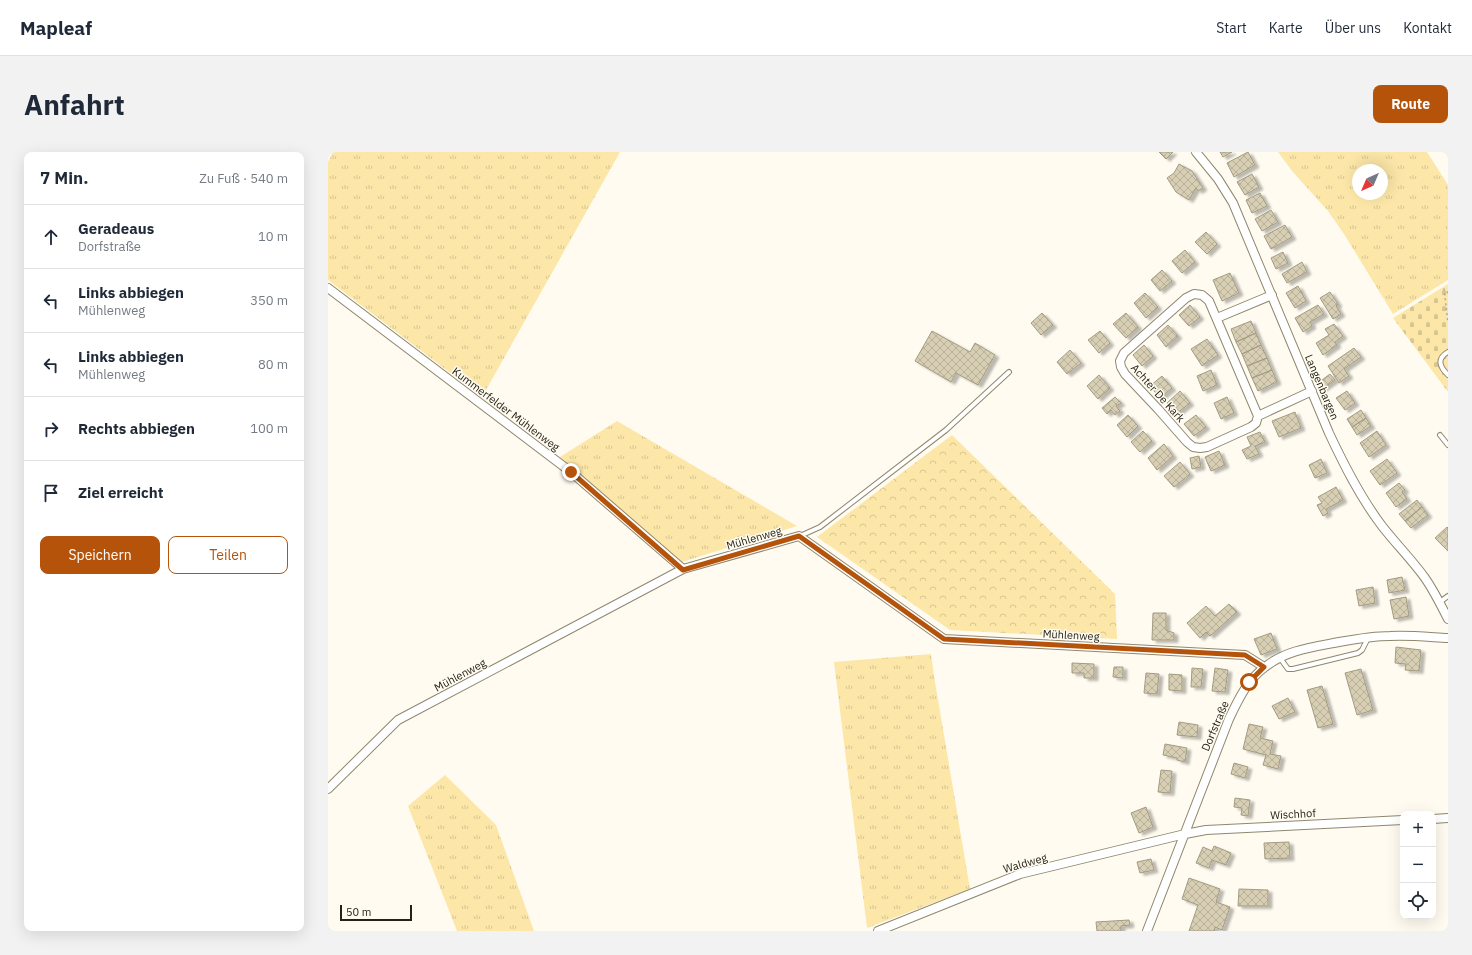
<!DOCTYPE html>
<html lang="de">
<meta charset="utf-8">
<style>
body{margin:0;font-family:"IBM Plex Sans",sans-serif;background:#f2f2f3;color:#1f2937}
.controls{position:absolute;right:12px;bottom:12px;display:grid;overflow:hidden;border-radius:8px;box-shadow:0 4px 16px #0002}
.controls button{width:36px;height:36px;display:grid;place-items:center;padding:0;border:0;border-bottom:1px solid #e0e1e3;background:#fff;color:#1f2937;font:20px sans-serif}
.compass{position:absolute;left:1024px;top:12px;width:36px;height:36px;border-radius:50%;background:#fff;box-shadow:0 4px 16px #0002;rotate:224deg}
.scale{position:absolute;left:12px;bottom:10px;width:72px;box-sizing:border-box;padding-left:4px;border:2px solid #242117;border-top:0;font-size:11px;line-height:14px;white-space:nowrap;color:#242117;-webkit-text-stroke:3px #fffbf0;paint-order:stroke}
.stop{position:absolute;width:12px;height:12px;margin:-9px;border:3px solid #b45309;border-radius:50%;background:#fff}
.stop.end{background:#b45309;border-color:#fff;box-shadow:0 1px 4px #0008}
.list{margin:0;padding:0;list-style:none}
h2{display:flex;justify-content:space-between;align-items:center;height:52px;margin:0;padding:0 16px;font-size:17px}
h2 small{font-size:13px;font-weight:400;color:#747a83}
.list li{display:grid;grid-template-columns:26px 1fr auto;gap:12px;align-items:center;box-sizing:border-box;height:64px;padding:0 16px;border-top:1px solid #e0e1e3}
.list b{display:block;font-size:15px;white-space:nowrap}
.list p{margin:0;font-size:13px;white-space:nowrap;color:#747a83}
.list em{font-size:13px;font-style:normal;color:#747a83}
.actions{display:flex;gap:8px;padding:12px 16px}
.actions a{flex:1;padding:9px 0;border:1px solid #b45309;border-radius:8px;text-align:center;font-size:14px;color:#b45309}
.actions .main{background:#b45309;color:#fff}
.icon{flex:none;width:22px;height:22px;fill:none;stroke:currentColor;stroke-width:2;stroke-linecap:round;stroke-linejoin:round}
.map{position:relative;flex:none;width:1120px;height:779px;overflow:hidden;border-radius:8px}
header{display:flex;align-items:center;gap:24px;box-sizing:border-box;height:56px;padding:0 20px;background:#fff;border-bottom:1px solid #e0e1e3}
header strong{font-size:19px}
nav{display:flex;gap:22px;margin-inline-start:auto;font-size:14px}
.intro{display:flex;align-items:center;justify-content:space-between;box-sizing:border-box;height:96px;padding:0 24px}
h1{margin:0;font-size:28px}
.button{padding:10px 18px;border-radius:8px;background:#b45309;color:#fff;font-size:14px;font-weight:700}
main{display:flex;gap:24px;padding:0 24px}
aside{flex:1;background:#fff;border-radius:8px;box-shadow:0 4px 16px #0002}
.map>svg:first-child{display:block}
.grass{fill:url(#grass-tufts);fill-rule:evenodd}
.forest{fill:url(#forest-crowns)}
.cemetery{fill:url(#cemetery-stones)}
.building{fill:url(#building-cross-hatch);stroke:#a39b81;filter:url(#shadow)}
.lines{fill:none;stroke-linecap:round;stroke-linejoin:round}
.lane-casing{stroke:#8f876e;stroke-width:6}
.street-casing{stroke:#8f876e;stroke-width:10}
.path{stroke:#aba79c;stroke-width:1.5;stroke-dasharray:2 3;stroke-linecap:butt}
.lane{stroke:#fff;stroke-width:4}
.street{stroke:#fff;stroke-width:8}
.route{stroke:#b45309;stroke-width:5}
.labels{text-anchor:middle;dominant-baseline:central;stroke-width:3;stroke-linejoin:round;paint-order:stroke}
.street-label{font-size:11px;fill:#242117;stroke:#fffbf0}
</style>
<header>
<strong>Mapleaf</strong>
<nav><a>Start</a><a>Karte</a><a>Über uns</a><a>Kontakt</a></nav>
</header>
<div class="intro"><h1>Anfahrt</h1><a class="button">Route</a></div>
<main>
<aside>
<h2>7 Min.<small>Zu Fuß · 540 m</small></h2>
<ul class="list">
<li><svg class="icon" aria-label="ahead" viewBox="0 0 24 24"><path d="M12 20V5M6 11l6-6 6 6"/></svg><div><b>Geradeaus</b><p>Dorfstraße</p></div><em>10 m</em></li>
<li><svg class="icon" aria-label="left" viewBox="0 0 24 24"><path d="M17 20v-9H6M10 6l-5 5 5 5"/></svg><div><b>Links abbiegen</b><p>Mühlenweg</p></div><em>350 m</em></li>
<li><svg class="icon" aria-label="left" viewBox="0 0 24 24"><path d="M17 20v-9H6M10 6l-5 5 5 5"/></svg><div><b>Links abbiegen</b><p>Mühlenweg</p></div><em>80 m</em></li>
<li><svg class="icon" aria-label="right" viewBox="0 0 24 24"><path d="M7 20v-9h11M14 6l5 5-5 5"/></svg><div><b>Rechts abbiegen</b></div><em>100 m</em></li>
<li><svg class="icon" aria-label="arrive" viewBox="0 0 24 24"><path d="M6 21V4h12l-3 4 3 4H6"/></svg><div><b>Ziel erreicht</b></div></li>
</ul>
<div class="actions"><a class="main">Speichern</a><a>Teilen</a></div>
</aside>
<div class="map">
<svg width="1120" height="779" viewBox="0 0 1120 779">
<defs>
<pattern id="grass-tufts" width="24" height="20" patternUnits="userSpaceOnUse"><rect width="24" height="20" fill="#fce7a8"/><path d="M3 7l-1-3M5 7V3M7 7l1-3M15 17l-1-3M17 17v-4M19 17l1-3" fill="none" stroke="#d8c690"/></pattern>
<pattern id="forest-crowns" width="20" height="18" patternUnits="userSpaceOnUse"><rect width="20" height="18" fill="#fce7a8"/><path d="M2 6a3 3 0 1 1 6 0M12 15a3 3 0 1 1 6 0" fill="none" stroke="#d8c690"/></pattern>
<pattern id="cemetery-stones" width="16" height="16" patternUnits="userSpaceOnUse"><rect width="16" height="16" fill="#fce7a8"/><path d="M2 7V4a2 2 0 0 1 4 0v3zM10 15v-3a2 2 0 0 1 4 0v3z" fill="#d8c690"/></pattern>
<pattern id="building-cross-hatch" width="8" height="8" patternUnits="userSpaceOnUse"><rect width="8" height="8" fill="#d7ceb3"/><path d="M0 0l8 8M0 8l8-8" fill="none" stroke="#b8b199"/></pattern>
<filter id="shadow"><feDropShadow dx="4" dy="2.5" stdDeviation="1" flood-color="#0004"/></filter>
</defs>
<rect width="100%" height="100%" fill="#fffbf0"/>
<path class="grass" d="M5 0H292L154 245 0 128V10Z
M950 0H1099L1120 33V128L1065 162 1016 82 1000 59 964 19ZM1030 18H1054V42H1030Z
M289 269 469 374 354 410 232 305Z
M603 502 606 524 642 737 539 776 506 510Z
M117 623 168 673 206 779H129L80 654Z"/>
<path class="forest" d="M624 283 787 442 789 487 622 478 489 385Z"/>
<path class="cemetery" d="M1120 132V240L1065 166Z"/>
<path class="building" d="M831 0H845L838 7Z
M892 0H904L895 5Z
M920 0 927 13 906 25 899 11Z
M851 12 864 19 875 36 870 39 868 36 861 48 848 40 839 26 846 21Z
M924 22 931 35 917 43 909 30Z
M932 41 939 54 924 61 918 48Z
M943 58 950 70 934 79 927 67Z
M957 73 964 85 943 97 936 84Z
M878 80 889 92 879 102 867 90Z
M857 98 867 110 854 121 844 109Z
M955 100 960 111 948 117 943 106Z
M974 110 979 120 959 131 954 122Z
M834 118 844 129 832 139 823 128Z
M902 121 911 141 894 149 885 128Z
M970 134 978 149 967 156 958 141Z
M1002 140 1010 152 1008 154 1013 162 1005 167 992 146Z
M817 141 830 155 818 166 806 151Z
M862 153 872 165 861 174 851 163Z
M990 153 996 162 982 170 984 174 975 180 967 166Z
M714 161 725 173 713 183 703 171Z
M798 161 810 175 798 186 785 172Z
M923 169 928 181 908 190 903 177Z
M1006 172 1015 184 1007 190 1009 193 995 203 988 191 1001 183 997 177Z
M840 173 850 184 838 195 829 183Z
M604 179 642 200 647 191 667 203 650 233 628 221 623 230 587 209Z
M772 179 782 191 771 201 760 188Z
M928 181 933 193 914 202 908 190Z
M879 187 890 203 874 214 863 197Z
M816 193 825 204 814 214 805 203Z
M933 193 939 206 919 214 914 202Z
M1026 196 1033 205 1016 217 1021 224 1011 231 1000 214Z
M742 198 753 211 739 222 729 210Z
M939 206 944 218 924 226 919 214Z
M883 218 889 233 875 239 869 224Z
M944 218 949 230 930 239 924 226Z
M1002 222 1007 228 994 237 990 231Z
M771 223 782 236 770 247 759 234Z
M834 224 844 236 832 246 822 234Z
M852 239 862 251 848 262 839 251Z
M1019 239 1027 251 1017 258 1008 246Z
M787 245 793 251 788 254 792 259 787 263 783 258 779 262 774 256Z
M899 245 906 261 893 267 886 251Z
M1033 258 1038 266 1024 275 1019 267Z
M967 260 973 276 951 285 944 269Z
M800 263 810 274 799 285 789 273Z
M868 263 878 275 866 284 856 272Z
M1038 266 1043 274 1029 283 1024 275Z
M815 279 824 289 812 300 803 290Z
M1049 279 1058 293 1041 305 1032 291Z
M932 280 937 290 927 294 931 302 919 307 914 298 923 294 919 285Z
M836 292 845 304 829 318 820 306Z
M891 299 897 313 883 319 877 305Z
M871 304 873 315 864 317 862 306Z
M993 307 999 321 987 326 981 313Z
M1059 307 1069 321 1052 333 1042 319Z
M852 310 862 322 846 335 836 324Z
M1071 331 1077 338 1074 340 1079 347 1068 355 1058 341Z
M1008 335 1015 348 998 357 1000 361 995 364 989 353 994 351 990 345Z
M1089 348 1094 355 1077 369 1071 362Z
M1094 355 1100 363 1083 376 1077 369Z
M1119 375 1120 376V399L1107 386Z
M1074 425 1077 438 1061 441 1059 428Z
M1045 435 1047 451 1031 454 1028 438Z
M1078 445 1081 464 1066 467 1062 448Z
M901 452 909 460 882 484 878 480 872 486 859 471 878 454 887 464Z
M825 461H838V478L846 481V488H824Z
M943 481 949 497 933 503 926 487Z
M1068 495 1093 498 1091 519 1077 518 1078 512 1067 511Z
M744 511 766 512V526H756V521H744Z
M786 515H795V526L785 525Z
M864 516 875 517 873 535H863Z
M887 516 900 518 897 540 884 539Z
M1033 517 1045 558 1029 563 1017 521Z
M818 521 831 522 829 542 816 541Z
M841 522 854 523V539L841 538Z
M994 534 1005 572 990 576 979 538Z
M960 546 967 560 951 567 944 554Z
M851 570 870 573 869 585 849 583Z
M921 572 935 575 932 586 945 589 942 602 953 604 950 617 935 613 938 603 915 597Z
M837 592 859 596 857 610 849 608V606L835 603Z
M906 611 920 615 917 626 903 622Z
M833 618 844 619 842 641 830 640Z
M907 646 922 648 920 664 913 663 914 656 906 655Z
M818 655 825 675 811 681 803 661Z
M961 690 962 706 937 707 936 691Z
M886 694 903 701 898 713 884 708 881 716 868 711 875 695 884 699Z
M823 707 826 718 812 721 809 710Z
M861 726 892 737 888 750 902 755 894 778 887 775 886 779H861L870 753 854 747Z
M911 737 940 738V754H910Z
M801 768 802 773 793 774V779H769L768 770Z"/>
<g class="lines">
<defs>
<path id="lane" d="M1120 200C1108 207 1112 215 1120 223
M1112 283 1120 293
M472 384 492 375 618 278 681 220
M1112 450 1120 444
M952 506 960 517H965L1030 501 1034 498 1040 486"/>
<path id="street" d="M868 0 890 27 905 51 1001 281C1016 313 1032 345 1054 374 1068 392 1084 408 1097 426 1106 439 1113 453 1120 467
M0 136 243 320 355 417
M866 142 874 143 881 149 930 264 928 271 923 275 879 295 872 296 865 295 859 290 830 257 797 222 793 215 792 209 796 201 858 146Z
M889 166 944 143
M930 264 984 239
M0 637 70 568 355 417 471 384 616 487 917 503 936 515
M1105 667 1120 666
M550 779 692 722 857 682 878 678 1075 668
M819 779 901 567C910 548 920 527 937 515 958 498 985 495 1011 490 1028 487 1045 484 1062 484 1081 483 1101 485 1120 486"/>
</defs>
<use href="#lane" class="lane-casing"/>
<use href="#street" class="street-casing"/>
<path class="path" d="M1120 141 1116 137 1120 171"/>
<use href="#lane" class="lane"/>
<use href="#street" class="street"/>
</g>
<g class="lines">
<path class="route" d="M243 320 355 418 471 384 616 487 917 503 936 515 921 530"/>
</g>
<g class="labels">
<g class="street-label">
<text transform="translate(994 235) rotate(67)">Langenbargen</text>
<text transform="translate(830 241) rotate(48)">Achter De Kark</text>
<text transform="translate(178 257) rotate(37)">Kummerfelder Mühlenweg</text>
<text transform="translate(426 386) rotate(-16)">Mühlenweg</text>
<text transform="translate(743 483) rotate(3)">Mühlenweg</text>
<text transform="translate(132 523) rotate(-28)">Mühlenweg</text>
<text transform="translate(887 574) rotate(-67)">Dorfstraße</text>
<text transform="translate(965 662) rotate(-3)">Wischhof</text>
<text transform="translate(697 711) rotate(-16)">Waldweg</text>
</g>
</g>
</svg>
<div class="controls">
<button>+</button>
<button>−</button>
<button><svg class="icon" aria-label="locate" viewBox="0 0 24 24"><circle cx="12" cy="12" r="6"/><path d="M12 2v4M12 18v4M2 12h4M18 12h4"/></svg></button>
</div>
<svg class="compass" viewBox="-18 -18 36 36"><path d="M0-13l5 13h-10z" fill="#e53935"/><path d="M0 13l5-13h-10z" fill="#747a83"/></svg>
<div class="scale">50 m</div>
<div class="stop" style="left:921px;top:530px"></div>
<div class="stop end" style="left:243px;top:320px"></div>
</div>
</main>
